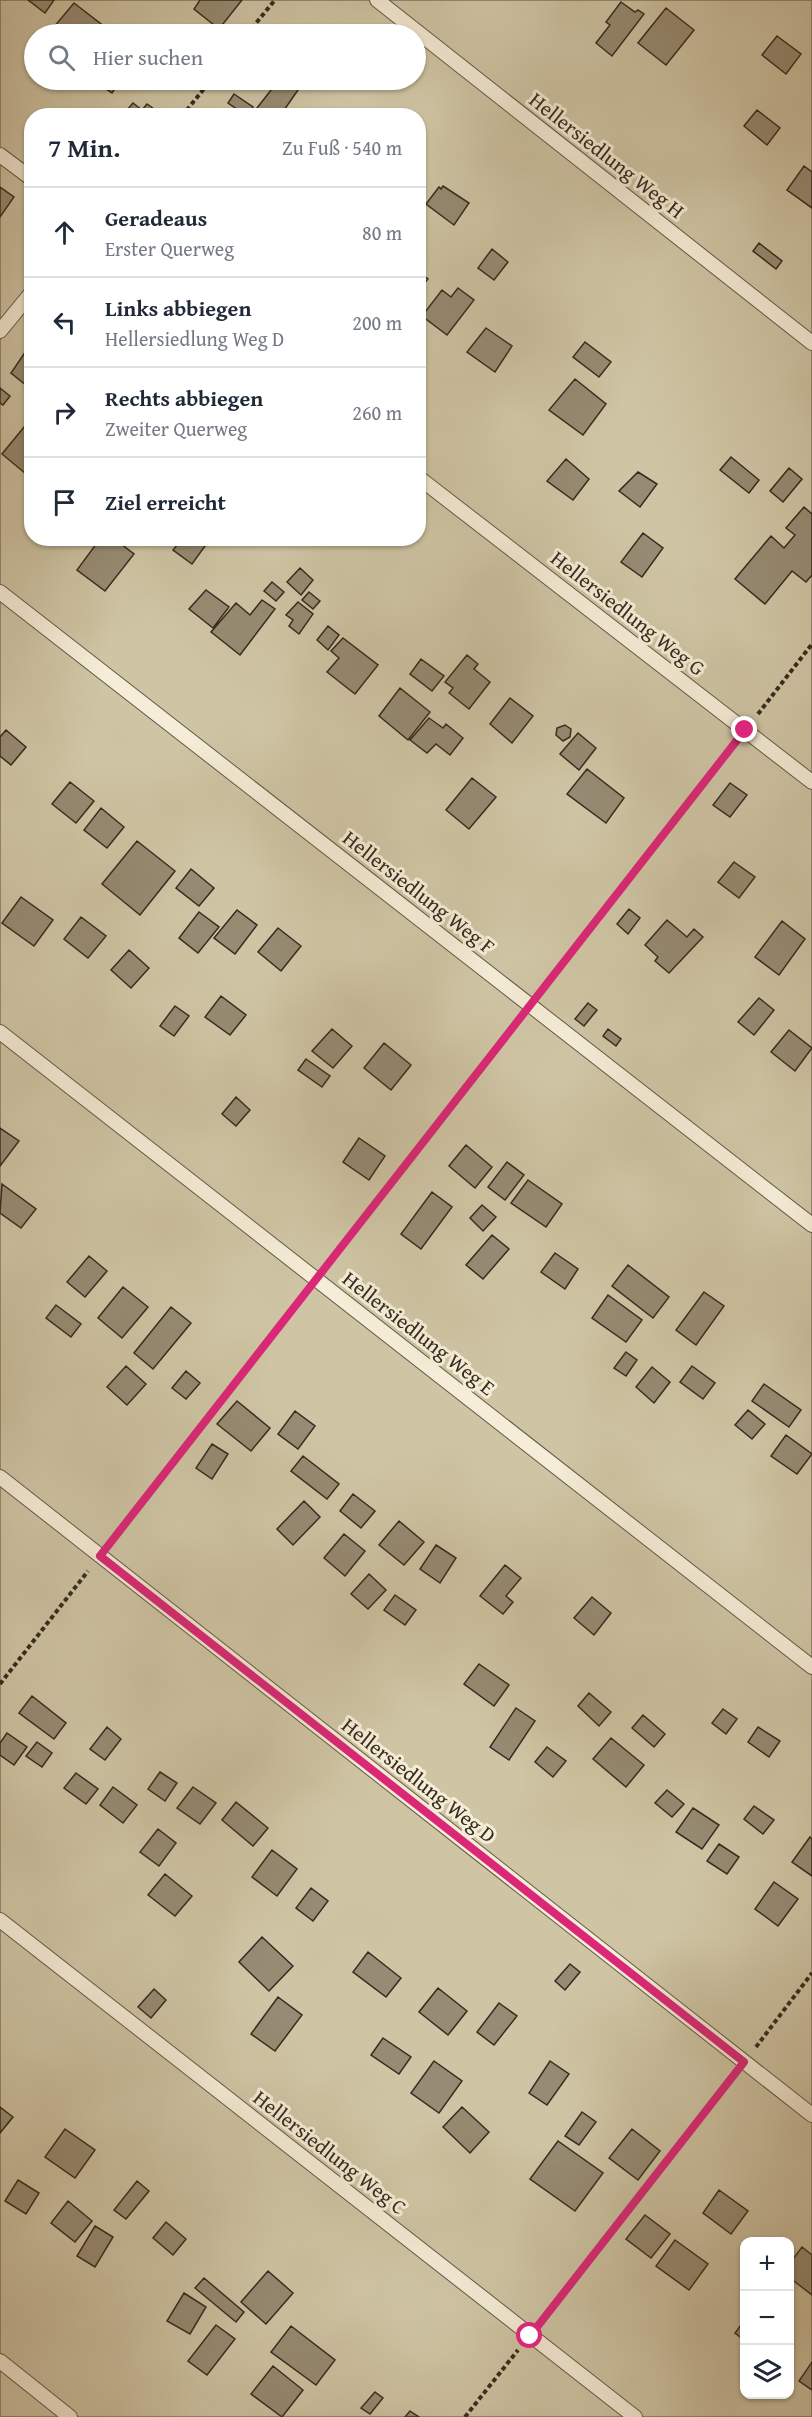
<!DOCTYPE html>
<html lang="de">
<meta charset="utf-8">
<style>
body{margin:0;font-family:"Gentium Book Plus",serif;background:#f6f6f7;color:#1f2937}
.controls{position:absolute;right:18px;bottom:18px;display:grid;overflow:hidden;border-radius:12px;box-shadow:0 2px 4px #0004}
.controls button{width:54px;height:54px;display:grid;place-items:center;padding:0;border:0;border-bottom:2px solid #e0e1e3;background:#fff;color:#1f2937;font:30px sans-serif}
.stop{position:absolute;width:18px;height:18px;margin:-14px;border:4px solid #db2777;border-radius:50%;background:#fff}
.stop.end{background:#db2777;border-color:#fff;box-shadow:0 2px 6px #0008}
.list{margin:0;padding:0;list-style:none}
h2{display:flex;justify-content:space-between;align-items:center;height:78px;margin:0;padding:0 24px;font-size:26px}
h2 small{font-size:20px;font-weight:400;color:#747a83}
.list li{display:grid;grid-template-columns:39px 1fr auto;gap:18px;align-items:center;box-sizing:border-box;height:90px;padding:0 24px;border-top:2px solid #e0e1e3}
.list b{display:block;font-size:22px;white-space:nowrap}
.list p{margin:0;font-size:20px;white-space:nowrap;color:#747a83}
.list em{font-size:20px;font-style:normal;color:#747a83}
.icon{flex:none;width:33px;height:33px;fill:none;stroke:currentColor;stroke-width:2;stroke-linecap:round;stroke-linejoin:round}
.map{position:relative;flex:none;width:812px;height:2417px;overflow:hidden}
.search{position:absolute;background:#fff;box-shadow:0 2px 4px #0004;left:24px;top:24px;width:402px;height:66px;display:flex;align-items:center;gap:15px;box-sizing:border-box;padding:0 21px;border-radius:33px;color:#747a83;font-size:22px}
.panel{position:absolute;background:#fff;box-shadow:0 2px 4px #0004;left:24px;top:108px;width:402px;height:438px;border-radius:24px}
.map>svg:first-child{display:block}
.green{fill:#cfc5a5;stroke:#827862;stroke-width:1.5;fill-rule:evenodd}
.building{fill:#968b73;stroke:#352b1f;stroke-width:1.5}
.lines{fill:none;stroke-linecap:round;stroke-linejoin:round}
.lane-casing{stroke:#645948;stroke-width:16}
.path{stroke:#352b1f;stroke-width:4;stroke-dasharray:4.5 3;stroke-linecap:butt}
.lane{stroke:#f5edd7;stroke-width:14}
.route{stroke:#db2777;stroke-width:8}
.labels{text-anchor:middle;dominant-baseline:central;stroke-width:6;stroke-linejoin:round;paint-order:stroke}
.street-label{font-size:21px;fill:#352b1f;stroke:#f5edd7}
</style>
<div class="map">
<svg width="812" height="2417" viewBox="0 0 812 2417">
<rect width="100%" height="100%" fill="#efe4c1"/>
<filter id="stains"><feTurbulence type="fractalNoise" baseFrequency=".00333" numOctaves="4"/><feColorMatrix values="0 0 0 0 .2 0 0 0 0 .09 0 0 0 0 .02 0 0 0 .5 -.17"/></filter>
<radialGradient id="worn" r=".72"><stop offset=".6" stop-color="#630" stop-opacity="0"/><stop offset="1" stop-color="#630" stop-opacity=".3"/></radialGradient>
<path class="green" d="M0 0H812V2417H0ZM34 34H416V80H34ZM32 116H418V538H32ZM744 2242H790V2394H744Z"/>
<path class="building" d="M28 0H54L45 13Z
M200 0H242L219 29 194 9Z
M621 2 635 12 638 10 644 14 612 56 596 43 610 25 606 22Z
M74 3 101 24 93 34H48Z
M666 8 694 30 666 65 638 43Z
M777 36 801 54 786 74 762 55Z
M92 80H121L112 93Z
M279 80 298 90 280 116H266L257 108Z
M234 94 253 107 247 116 228 103Z
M133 103 142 110 147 104 161 114 122 116Z
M757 110 780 128 767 145 744 126Z
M804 166 812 172V208L787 190Z
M443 186 469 203 454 225 426 204 439 187 441 189Z
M0 187 14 197 0 217Z
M759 243 782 261 776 269 753 251Z
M492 249 508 262 494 280 478 268Z
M418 272 428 279 418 290Z
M458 288 474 300 447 335 422 316 442 290 451 297Z
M486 328 512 346 495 372 467 352Z
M585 342 611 362 599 377 573 357Z
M32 347V390L11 373 28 348Z
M575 379 606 404 583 435 549 410Z
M0 388 10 396 3 405 0 403Z
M29 421 32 423V479L2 454Z
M731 457 759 480 749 493 720 470Z
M566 459 589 479 573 500 547 481Z
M789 468 802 479 783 502 770 491Z
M638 472 657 484 640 507 619 491Z
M804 507 812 514V575L806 582 792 571 765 604 735 579 771 536 784 548 795 535 786 528Z
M643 533 663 548 642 577 621 562Z
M90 538H113L134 554 105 591 77 570 97 543Z
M183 538H203L208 542 192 564 173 550Z
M300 568 313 580 301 595 287 582Z
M272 582 284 592 276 601 264 591Z
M206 590 229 607 213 628 189 609Z
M309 592 320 601 313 609 302 600Z
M262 600 275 609 240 655 211 632 236 603 250 615Z
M298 602 313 614 299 634 289 626 293 620 286 615Z
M328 626 339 635 328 650 317 640Z
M343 638 378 665 355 694 327 672 339 658 331 651Z
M467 655 478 664 474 669 490 682 469 709 449 693 453 688 445 682Z
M421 659 444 676 432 691 410 674Z
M400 688 430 712 408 740 379 716Z
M510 698 533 716 512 743 490 724Z
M429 718 443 728 446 724 463 738 450 755 436 744 427 753 410 740Z
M565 725 571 729 570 737 563 741 556 735 557 728Z
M6 730 26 747 11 765 0 756V737Z
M578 733 596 748 579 770 560 754Z
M587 769 624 798 606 823 567 794Z
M472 778 496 797 469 829 446 810Z
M70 782 94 801 76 823 52 804Z
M730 783 747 795 730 817 713 805Z
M101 808 124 827 107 848 84 830Z
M137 841 175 871 140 915 102 884Z
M734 862 755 877 739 898 718 882Z
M191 869 214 888 199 906 176 888Z
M21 897 53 920 34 946 2 923Z
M629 909 640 918 628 934 617 924Z
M237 910 257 925 235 954 214 938Z
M199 912 219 927 198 953 179 938Z
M81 917 106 936 88 958 64 939Z
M667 920 687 937 694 929 703 937 669 973 655 961 658 957 645 945Z
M782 921 805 939 779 975 755 957Z
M278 928 301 946 281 971 258 952Z
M129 950 149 968 131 988 111 970Z
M221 996 246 1015 230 1035 205 1017Z
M759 998 774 1010 754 1035 738 1022Z
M588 1003 597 1010 584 1026 575 1019Z
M175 1006 189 1016 174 1036 160 1026Z
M332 1029 352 1046 333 1068 312 1051Z
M608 1029 621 1039 616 1046 603 1036Z
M789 1030 812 1048 795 1071 771 1052Z
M384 1043 411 1065 391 1090 364 1068Z
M306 1059 330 1076 322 1087 298 1070Z
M236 1097 250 1110 236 1126 222 1114Z
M0 1128 19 1141 0 1166Z
M359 1138 385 1156 369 1180 343 1162Z
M466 1145 492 1167 475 1188 449 1166Z
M507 1162 524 1175 505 1200 488 1187Z
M528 1180 562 1204 546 1227 511 1203Z
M2 1184 36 1209 21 1228 0 1213Z
M432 1192 452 1207 421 1249 401 1234Z
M482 1205 496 1217 483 1231 470 1218Z
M492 1235 509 1249 483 1279 466 1265Z
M555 1253 578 1269 565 1289 541 1272Z
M89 1256 107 1271 85 1297 67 1282Z
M628 1265 669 1297 653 1318 612 1286Z
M123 1287 148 1307 122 1338 98 1318Z
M704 1292 724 1306 696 1345 676 1330Z
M608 1295 642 1320 626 1342 592 1318Z
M56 1305 81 1324 71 1337 46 1318Z
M171 1307 191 1323 153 1369 134 1353Z
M626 1352 637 1360 626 1376 614 1368Z
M126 1366 146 1384 127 1405 107 1387Z
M692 1366 715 1383 703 1399 680 1382Z
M652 1367 670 1382 654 1403 636 1387Z
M186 1371 200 1383 186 1399 172 1388Z
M764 1384 801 1410 789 1427 752 1401Z
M237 1401 270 1428 251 1451 217 1424Z
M748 1410 765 1424 752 1439 735 1425Z
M295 1411 315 1426 298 1449 278 1434Z
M786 1435 812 1454 797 1474 771 1456Z
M212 1444 228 1454 212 1479 196 1468Z
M303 1456 339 1484 327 1499 291 1471Z
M353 1494 375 1511 361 1528 340 1511Z
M304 1501 320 1517 293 1545 277 1529Z
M399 1521 424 1542 404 1565 379 1545Z
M344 1534 365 1551 345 1576 324 1558Z
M436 1545 456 1558 440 1583 420 1569Z
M505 1565 521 1578 506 1596 513 1602 503 1614 480 1596Z
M369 1574 386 1590 368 1609 351 1594Z
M395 1595 416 1610 405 1625 384 1610Z
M592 1597 611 1613 594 1635 574 1618Z
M479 1664 509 1685 494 1706 464 1684Z
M589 1693 611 1712 599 1726 578 1706Z
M32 1696 66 1723 54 1739 19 1713Z
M516 1708 535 1721 509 1760 490 1747Z
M723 1709 737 1719 726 1734 712 1723Z
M643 1715 665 1734 654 1747 632 1728Z
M107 1727 121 1739 105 1760 90 1749Z
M758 1727 780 1741 769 1757 748 1742Z
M7 1733 27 1747 14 1765 0 1755V1743Z
M611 1738 644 1765 626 1787 593 1759Z
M37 1742 52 1753 42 1767 26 1756Z
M547 1747 566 1761 553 1777 535 1762Z
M160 1772 177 1783 165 1801 148 1789Z
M76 1773 98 1789 86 1804 64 1788Z
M113 1787 137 1805 123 1823 100 1805Z
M193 1787 216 1803 200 1824 177 1808Z
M667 1790 684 1804 672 1817 655 1803Z
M236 1802 268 1828 253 1846 222 1820Z
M754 1806 774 1820 763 1834 744 1819Z
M693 1808 719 1825 702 1849 676 1832Z
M158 1829 176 1843 159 1866 140 1852Z
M810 1837 812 1839V1876L792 1862Z
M719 1844 739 1857 727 1874 707 1861Z
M272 1850 297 1869 277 1896 252 1877Z
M165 1874 192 1896 175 1916 148 1895Z
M774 1882 798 1899 778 1926 755 1909Z
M311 1888 328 1901 313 1921 296 1908Z
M262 1937 293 1966 269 1991 239 1962Z
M368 1952 401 1978 386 1997 353 1972Z
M570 1964 580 1972 565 1990 555 1981Z
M438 1988 467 2011 448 2035 419 2012Z
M154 1989 166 2000 151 2018 138 2007Z
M278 1997 302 2015 275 2051 251 2034Z
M499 2003 517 2016 494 2045 477 2032Z
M383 2038 411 2057 399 2074 371 2055Z
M434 2061 462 2081 439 2113 411 2093Z
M550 2061 569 2074 547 2105 529 2093Z
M0 2107 13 2117 0 2133Z
M462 2107 489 2132 470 2153 443 2127Z
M582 2112 596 2122 579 2145 565 2136Z
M65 2129 95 2150 75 2178 45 2157Z
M632 2129 660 2151 638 2180 609 2158Z
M558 2141 603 2173 575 2211 530 2179Z
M18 2180 39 2193 26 2214 5 2201Z
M137 2181 149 2191 126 2219 114 2210Z
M719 2190 748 2211 731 2234 703 2213Z
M68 2201 92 2221 75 2242 51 2223Z
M645 2215 670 2234 651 2258 626 2239Z
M166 2222 186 2239 173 2255 153 2238Z
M95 2226 113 2237 95 2267 77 2256Z
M675 2240 708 2264 689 2290 656 2266Z
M802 2247 812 2255V2295L790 2278V2263Z
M268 2271 293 2293 266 2324 241 2302Z
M204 2278 244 2312 236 2322 195 2288Z
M184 2293 206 2307 190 2334 167 2321Z
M744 2321V2340L735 2333Z
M216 2325 235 2339 207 2375 188 2361Z
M291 2326 335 2360 316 2385 271 2352Z
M812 2362V2390L799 2381Z
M273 2366 303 2390 282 2417 251 2394Z
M375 2392 383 2398 370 2414 361 2408Z
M410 2411 419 2417H405Z"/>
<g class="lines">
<defs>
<path id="lane" d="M377 0 812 343
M0 155 32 179
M0 331 32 292
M418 477 812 782
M0 592 812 1225
M0 1032 812 1667
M0 1477 812 2115
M0 1920 635 2417
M0 2361 70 2417"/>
</defs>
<use href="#lane" class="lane-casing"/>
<path class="path" d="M247 34 275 0
M182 116 211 80
M758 714 812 644
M541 991 733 746
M327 1265 518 1020
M111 1541 304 1294
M0 1684 88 1571
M756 2047 812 1973
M541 2321 733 2076
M465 2417 518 2350"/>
<use href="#lane" class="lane"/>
</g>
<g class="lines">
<path class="route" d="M530 2336 744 2062 100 1556 745 730"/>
</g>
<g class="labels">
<g class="street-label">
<text transform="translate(607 155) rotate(38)">Hellersiedlung Weg H</text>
<text transform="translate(628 613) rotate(38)">Hellersiedlung Weg G</text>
<text transform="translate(419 892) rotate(38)">Hellersiedlung Weg F</text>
<text transform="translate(419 1333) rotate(38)">Hellersiedlung Weg E</text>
<text transform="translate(419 1780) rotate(38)">Hellersiedlung Weg D</text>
<text transform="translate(330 2152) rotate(38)">Hellersiedlung Weg C</text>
</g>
</g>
<rect width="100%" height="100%" filter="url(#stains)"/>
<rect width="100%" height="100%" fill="url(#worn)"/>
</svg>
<div class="controls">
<button>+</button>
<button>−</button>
<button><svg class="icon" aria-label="layers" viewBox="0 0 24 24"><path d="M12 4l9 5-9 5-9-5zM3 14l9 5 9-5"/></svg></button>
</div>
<div class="stop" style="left:530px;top:2336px"></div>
<div class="stop end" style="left:745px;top:730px"></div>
<div class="search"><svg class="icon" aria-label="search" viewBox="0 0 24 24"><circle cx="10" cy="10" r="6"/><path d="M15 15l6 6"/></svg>Hier suchen</div>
<section class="panel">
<h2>7 Min.<small>Zu Fuß · 540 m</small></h2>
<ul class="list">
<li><svg class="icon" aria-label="ahead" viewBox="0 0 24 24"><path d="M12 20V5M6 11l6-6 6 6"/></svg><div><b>Geradeaus</b><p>Erster Querweg</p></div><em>80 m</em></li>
<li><svg class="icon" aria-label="left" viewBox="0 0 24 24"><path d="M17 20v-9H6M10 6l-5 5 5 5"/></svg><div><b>Links abbiegen</b><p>Hellersiedlung Weg D</p></div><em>200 m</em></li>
<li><svg class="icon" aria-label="right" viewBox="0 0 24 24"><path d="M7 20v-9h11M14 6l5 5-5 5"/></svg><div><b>Rechts abbiegen</b><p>Zweiter Querweg</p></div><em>260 m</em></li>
<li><svg class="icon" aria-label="arrive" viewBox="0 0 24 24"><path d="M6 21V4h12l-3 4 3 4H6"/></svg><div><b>Ziel erreicht</b></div></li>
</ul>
</section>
</div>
